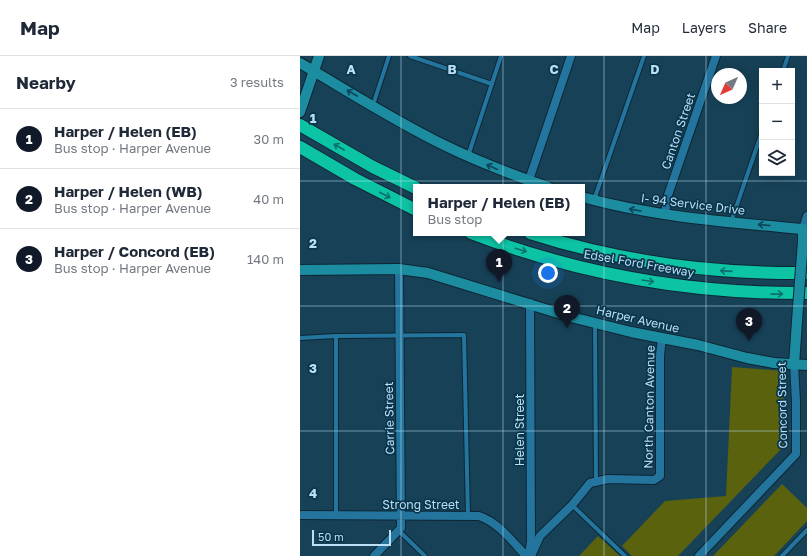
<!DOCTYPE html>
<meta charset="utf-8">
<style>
body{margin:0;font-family:"Golos Text",sans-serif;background:#f2f2f3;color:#1f2937}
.controls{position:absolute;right:12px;top:12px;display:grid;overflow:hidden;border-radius:0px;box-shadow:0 2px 10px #0003}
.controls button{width:36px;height:36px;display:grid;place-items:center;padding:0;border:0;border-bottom:1px solid #e0e1e3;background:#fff;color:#1f2937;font:20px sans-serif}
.compass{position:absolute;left:411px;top:12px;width:36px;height:36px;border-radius:50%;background:#fff;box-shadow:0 2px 10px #0003;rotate:225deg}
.scale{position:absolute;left:12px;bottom:10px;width:79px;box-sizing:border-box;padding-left:4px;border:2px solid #badff6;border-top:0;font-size:11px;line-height:14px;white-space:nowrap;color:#badff6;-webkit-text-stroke:3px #0a364c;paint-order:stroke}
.you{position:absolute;left:248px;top:217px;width:14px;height:14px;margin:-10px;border:3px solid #fff;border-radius:50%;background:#1a73e8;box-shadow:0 0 0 6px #1a73e833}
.badge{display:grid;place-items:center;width:26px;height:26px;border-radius:50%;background:#111827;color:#fff;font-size:13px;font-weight:700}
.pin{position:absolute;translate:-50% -33px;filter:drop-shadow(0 1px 2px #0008)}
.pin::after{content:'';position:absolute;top:21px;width:14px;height:12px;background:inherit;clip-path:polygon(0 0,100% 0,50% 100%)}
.popup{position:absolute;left:113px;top:128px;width:172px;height:52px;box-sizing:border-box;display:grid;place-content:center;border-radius:0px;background:#fff;filter:drop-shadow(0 1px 3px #0005);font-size:13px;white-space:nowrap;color:#747a83}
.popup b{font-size:15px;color:#1f2937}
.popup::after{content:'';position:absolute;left:50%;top:100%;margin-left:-8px;border:8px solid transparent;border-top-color:#fff}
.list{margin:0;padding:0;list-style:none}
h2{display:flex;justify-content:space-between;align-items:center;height:52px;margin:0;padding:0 16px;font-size:17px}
h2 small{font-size:13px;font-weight:400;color:#747a83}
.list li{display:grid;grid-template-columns:26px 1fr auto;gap:12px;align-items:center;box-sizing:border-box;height:60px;padding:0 16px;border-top:1px solid #e0e1e3}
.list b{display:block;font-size:15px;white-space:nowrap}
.list p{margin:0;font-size:13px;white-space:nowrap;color:#747a83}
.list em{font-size:13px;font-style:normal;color:#747a83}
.icon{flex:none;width:22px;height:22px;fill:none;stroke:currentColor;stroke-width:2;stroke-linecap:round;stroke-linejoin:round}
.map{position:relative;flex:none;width:507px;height:500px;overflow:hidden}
header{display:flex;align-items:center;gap:24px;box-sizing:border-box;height:56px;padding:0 20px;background:#fff;border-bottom:1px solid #e0e1e3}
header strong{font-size:19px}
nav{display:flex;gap:22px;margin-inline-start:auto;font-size:14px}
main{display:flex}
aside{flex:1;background:#fff}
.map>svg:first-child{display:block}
.green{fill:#5a620d}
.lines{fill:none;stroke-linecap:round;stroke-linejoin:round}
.lane-casing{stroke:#0d2634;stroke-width:6}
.street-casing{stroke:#0d2634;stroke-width:10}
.secondary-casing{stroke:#0d2634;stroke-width:12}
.highway-casing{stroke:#0d2634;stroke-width:14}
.lane{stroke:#23759e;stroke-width:4}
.street{stroke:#23759e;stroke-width:8}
.secondary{stroke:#1c8da0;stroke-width:10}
.highway{stroke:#0cc4a4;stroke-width:12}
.secondary-bridge-casing{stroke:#0d2634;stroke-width:12;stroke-linecap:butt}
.secondary-bridge{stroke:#1c8da0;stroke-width:10}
.oneway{stroke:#0d4359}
.oneway2{stroke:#0b6f6f}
.grid{fill:none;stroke:#badff6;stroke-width:1;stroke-opacity:0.55}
.labels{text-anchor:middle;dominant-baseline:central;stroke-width:3.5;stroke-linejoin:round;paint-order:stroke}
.street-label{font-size:12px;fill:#badff6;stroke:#0a364c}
.grid-label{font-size:13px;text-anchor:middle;font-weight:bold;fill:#badff6;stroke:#0a364c;stroke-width:3.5;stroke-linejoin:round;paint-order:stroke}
</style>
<header>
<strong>Map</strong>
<nav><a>Map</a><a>Layers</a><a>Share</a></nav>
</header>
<main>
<aside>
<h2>Nearby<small>3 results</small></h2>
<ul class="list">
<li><span class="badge">1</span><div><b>Harper / Helen (EB)</b><p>Bus stop · Harper Avenue</p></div><em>30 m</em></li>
<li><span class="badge">2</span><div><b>Harper / Helen (WB)</b><p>Bus stop · Harper Avenue</p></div><em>40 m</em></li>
<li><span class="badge">3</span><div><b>Harper / Concord (EB)</b><p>Bus stop · Harper Avenue</p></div><em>140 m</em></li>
</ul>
</aside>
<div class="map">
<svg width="507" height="500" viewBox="0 0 507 500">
<rect width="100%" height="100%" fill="#174157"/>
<path class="green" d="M432 311 484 315V390L378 500H332L322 490 365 445 426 440Z
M482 428 507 452V465L474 500H413Z
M298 480 320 500H279Z"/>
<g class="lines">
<defs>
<path id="lane" d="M110 0 192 28
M483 15 488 0
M73 49 89 0
M168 100 201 0
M294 144 344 0
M431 166 462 76
M295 268 296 425
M0 282 36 280 164 279 168 460
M272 449 325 500
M36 459V280
M99 475 125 500
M482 500 507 474"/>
<path id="street" d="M229 124 271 0
M365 159 367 142 416 0
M507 160 503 173H507
M0 459 179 460C198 466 213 486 226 500
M229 498 231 486 230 247
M74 500 101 472 99 213
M231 500 240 480 272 449 290 427 308 423 354 424 360 420V299L362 283
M399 500 496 398V345L494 309"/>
<path id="secondary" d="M0 7C48 35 96 66 146 90 179 106 213 119 248 131
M0 56 19 0
M282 141C355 161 427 166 503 173V185
M0 214 99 213 128 217 271 261 331 276 398 289 447 302 474 307 507 309
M494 309 497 265"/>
<path id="highway" d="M0 69 73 111 116 132
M0 91 55 123 116 154
M171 177C278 218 393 238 507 237
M230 177C320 206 413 218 507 217"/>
</defs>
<use href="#lane" class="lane-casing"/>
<use href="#street" class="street-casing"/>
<use href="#secondary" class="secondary-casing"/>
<use href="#highway" class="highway-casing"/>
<use href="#lane" class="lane"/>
<use href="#street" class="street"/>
<use href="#secondary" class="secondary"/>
<use href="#highway" class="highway"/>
<defs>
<path id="secondary-bridge" d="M497 265 503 185"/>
</defs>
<use href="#secondary-bridge" class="secondary-bridge-casing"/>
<use href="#secondary-bridge" class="secondary-bridge"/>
</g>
<defs><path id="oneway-shaft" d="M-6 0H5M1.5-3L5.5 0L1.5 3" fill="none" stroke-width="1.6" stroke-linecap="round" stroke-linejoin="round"/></defs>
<g class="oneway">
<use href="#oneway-shaft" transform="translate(52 37) rotate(-150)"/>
<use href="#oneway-shaft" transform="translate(192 111) rotate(-156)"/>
<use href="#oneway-shaft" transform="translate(335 154) rotate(-170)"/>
<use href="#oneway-shaft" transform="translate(464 169) rotate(-175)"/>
</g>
<g class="oneway2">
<use href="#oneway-shaft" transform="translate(39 91) rotate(-150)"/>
<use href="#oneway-shaft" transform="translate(85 139) rotate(27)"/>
<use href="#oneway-shaft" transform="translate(221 194) rotate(17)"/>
<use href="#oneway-shaft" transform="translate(426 215) rotate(-176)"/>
<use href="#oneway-shaft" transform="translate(348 225) rotate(9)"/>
<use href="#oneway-shaft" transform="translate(477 238) rotate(-1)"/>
</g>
<path class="grid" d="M101 0V500M203 0V500M304 0V500M406 0V500M0 125H507M0 250H507M0 375H507"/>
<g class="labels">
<g class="street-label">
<text transform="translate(378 75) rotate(-71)">Canton Street</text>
<text transform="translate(393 148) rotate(7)">I- 94 Service Drive</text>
<text transform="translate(339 207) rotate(10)">Edsel Ford Freeway</text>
<text transform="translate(338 263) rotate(13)">Harper Avenue</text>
<text transform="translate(482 349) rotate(-91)">Concord Street</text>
<text transform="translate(349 351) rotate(-89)">North Canton Avenue</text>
<text transform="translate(89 362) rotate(-91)">Carrie Street</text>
<text transform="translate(219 374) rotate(-90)">Helen Street</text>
<text x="121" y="448">Strong Street</text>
</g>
</g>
<g class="grid-label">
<text x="51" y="18">A</text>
<text x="152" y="18">B</text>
<text x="254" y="18">C</text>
<text x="355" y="18">D</text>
<text x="13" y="67">1</text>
<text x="13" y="192">2</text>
<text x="13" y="317">3</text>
<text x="13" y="442">4</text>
</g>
</svg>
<div class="controls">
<button>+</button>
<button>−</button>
<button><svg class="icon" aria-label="layers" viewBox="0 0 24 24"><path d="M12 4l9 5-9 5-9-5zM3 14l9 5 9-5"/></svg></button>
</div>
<svg class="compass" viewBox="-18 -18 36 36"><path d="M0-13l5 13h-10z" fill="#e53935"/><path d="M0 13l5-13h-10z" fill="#747a83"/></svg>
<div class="scale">50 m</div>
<div class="you"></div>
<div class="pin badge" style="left:199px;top:226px">1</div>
<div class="popup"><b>Harper / Helen (EB)</b>Bus stop</div>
<div class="pin badge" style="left:267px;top:272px">2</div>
<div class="pin badge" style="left:449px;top:285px">3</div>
</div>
</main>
